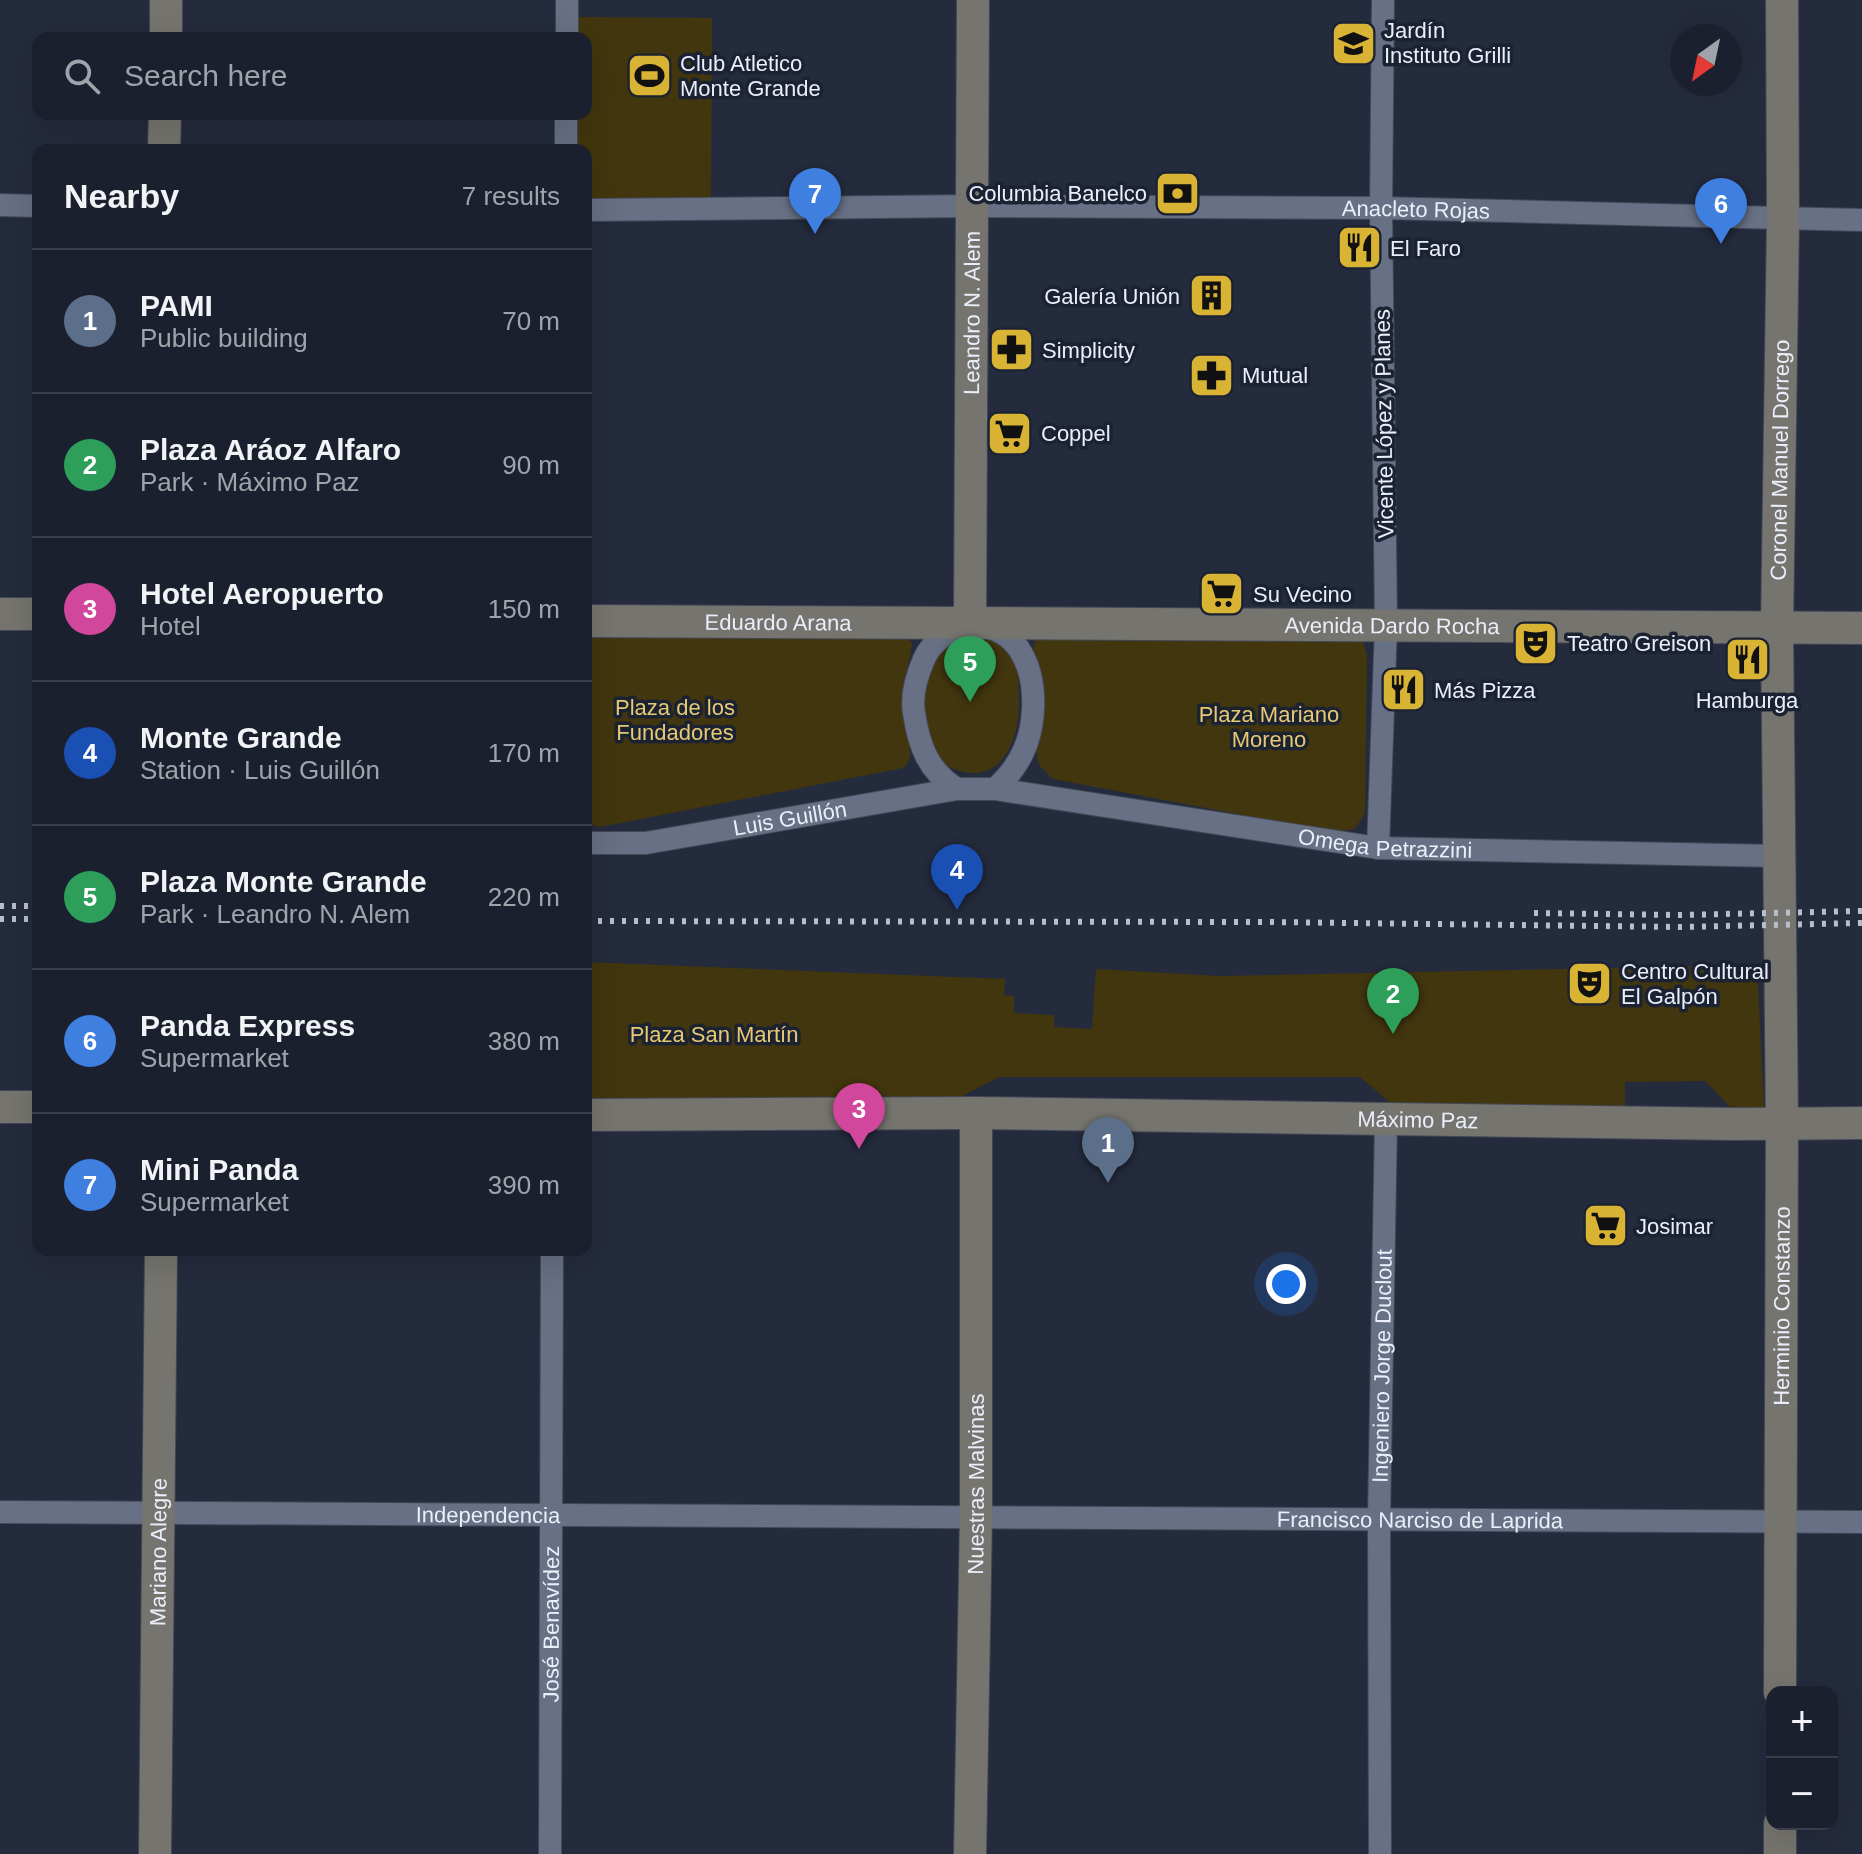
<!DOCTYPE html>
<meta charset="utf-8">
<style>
body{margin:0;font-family:Helvetica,sans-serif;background:#242836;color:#f1f3f6}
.controls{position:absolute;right:24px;bottom:24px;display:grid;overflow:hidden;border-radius:16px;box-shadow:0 8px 32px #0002}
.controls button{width:72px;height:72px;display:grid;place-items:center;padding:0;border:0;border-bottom:2px solid #393e4a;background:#1b202e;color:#f1f3f6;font:40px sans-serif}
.compass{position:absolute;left:1670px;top:24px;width:72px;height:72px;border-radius:50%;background:#1b202e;box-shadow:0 8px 32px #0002;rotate:213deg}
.you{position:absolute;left:1286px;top:1284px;width:28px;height:28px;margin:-20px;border:6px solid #fff;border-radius:50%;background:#1a73e8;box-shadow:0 0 0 12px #1a73e833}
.badge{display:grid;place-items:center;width:52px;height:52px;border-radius:50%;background:#d9b334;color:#fff;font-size:26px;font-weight:700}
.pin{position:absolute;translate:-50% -66px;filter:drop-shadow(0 2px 4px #0008)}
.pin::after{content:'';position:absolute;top:42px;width:28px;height:24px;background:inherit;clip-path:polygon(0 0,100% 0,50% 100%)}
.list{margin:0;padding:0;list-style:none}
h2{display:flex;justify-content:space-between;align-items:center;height:104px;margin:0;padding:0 32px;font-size:34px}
h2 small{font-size:26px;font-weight:400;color:#a0a3aa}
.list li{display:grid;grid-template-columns:52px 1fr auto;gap:24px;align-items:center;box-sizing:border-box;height:144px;padding:0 32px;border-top:2px solid #393e4a}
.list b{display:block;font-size:30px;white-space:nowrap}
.list p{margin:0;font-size:26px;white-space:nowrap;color:#a0a3aa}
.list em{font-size:26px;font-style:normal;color:#a0a3aa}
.icon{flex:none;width:44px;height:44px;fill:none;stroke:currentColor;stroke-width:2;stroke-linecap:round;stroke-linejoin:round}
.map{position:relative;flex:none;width:1862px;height:1854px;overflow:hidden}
.search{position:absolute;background:#1b202e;box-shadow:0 8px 32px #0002;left:32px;top:32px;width:560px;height:88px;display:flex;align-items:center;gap:20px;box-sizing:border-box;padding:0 28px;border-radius:16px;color:#a0a3aa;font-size:30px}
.panel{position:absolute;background:#1b202e;box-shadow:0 8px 32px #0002;left:32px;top:144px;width:560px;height:1112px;border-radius:16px}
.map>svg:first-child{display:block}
.green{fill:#42360e}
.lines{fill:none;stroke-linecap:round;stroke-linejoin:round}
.street-casing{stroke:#434857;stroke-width:24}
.secondary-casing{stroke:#434857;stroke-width:34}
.street{stroke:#677084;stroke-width:22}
.secondary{stroke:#75746e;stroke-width:32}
.rail{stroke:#b8becb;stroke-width:6;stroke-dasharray:4 8;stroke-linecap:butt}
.labels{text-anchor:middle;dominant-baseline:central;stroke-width:7;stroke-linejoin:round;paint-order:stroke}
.poi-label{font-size:22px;fill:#e9eefa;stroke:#1b2232;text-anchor:start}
.street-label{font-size:22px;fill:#e9eefa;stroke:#1b2232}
.park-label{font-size:22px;fill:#e7c972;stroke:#1b2232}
</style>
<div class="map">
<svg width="1862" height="1854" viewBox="0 0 1862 1854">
<rect width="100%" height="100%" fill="#242b3d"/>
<path class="green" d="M579 17 712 18 711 201 586 200V150H578V114H586V38H579Z
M1043 634 1348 636 1363 643 1367 654 1365 813 1355 829 1333 832 1053 779 1039 765 1035 746 1039 676 1033 648 1036 640Z
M587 635 903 637 912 642C912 653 908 663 906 674 903 687 903 705 904 719 905 735 918 757 903 768L600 827 589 824 586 818Z
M985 635C1016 656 1019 663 1019 701 1020 732 1006 781 964 772 952 769 941 765 935 753 930 744 929 732 927 723 922 706 920 692 926 675 930 662 942 650 950 639Z
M586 962 1005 979 1004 995 1014 996V1013L1054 1015V1027L1092 1029 1096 969 1220 976 1757 965 1764 1108 1733 1110 1705 1081 1625 1082V1107L1393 1105 1360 1077H999L947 1104 586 1099Z"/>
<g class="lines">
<defs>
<g id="street">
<path d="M567 38V0"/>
<path d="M566 150V114"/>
<path d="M0 205 38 206"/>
<path id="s1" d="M586 210 972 206 1381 208 1862 220"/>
<path d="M957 789C928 771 919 746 914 713 911 696 917 675 924 659 941 622 994 613 1019 649 1040 681 1037 735 1015 766 1010 775 1002 782 995 789"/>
<path id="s2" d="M586 843H646L957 789H995L1378 848 1779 856"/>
<path d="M1378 848 1386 625 1381 208 1383 0"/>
<path id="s3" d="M0 1512 1862 1522"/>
<path id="s4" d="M550 1854 552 1250"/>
<path id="s5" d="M1380 1854 1379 1519 1386 1120"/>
</g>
<g id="secondary">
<path d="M166 38V0"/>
<path d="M164 150 165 114"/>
<path d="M0 614H38"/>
<path id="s6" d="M586 621 1862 628"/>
<path id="s7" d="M970 625 973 0"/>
<path d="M0 1107H38"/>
<path id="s8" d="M586 1115 976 1113 1733 1124 1862 1123"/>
<path id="s9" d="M1780 1692 1782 1124 1777 628 1783 220 1782 0"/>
<path d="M1780 1824V1854"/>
<path id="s10" d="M155 1854 161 1250"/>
<path id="s11" d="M970 1854 976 1516V1113"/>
</g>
</defs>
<use href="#street" class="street-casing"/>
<use href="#secondary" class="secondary-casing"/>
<use href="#street" class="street"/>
<use href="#secondary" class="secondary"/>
<path class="rail" d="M0 906H38
M1534 913 1678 915 1862 911
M0 919H38
M586 921 1269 922 1678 927 1862 923"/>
</g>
<defs>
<symbol id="school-square" viewBox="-11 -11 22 22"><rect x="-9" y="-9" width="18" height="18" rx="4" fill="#d9b334" stroke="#1b2232"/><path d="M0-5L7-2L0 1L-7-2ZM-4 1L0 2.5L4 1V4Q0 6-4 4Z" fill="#111"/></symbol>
<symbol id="stadium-square" viewBox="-11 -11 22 22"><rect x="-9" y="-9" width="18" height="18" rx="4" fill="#d9b334" stroke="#1b2232"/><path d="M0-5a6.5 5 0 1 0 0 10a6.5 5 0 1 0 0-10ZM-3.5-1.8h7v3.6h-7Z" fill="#111"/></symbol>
<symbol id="bank-square" viewBox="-11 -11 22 22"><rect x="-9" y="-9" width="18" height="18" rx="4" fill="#d9b334" stroke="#1b2232"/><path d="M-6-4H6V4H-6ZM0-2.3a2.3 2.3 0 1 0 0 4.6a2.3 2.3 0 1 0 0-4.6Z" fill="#111"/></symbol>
<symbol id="restaurant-square" viewBox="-11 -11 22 22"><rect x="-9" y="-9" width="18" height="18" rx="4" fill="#d9b334" stroke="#1b2232"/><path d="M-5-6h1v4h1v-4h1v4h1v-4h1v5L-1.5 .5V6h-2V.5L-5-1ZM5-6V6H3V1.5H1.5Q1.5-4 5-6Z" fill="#111"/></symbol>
<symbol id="building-square" viewBox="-11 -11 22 22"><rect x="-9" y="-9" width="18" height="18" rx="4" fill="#d9b334" stroke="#1b2232"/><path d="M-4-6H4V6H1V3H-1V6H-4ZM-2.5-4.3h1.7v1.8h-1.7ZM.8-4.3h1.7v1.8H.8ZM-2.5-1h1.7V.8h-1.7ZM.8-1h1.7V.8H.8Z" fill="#111"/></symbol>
<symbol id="pharmacy-square" viewBox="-11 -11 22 22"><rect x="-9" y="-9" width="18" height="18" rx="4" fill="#d9b334" stroke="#1b2232"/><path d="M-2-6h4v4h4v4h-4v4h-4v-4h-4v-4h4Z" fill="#111"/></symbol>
<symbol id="supermarket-square" viewBox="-11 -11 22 22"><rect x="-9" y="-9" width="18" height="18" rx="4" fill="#d9b334" stroke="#1b2232"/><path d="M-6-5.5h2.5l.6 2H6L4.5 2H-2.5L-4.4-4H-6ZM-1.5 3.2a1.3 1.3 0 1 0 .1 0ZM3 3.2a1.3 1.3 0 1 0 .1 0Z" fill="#111"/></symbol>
<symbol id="theatre-square" viewBox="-11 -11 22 22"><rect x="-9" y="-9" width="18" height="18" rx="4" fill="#d9b334" stroke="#1b2232"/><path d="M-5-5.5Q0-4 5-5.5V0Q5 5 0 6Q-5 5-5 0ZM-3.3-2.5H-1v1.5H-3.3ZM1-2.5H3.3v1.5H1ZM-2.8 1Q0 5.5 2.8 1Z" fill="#111"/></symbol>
</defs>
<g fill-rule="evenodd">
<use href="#school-square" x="1328" y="18" width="51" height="51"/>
<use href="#stadium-square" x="624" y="50" width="51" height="51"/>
<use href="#bank-square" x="1152" y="168" width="51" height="51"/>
<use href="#restaurant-square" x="1334" y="222" width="51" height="51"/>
<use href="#building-square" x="1186" y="270" width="51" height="51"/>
<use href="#pharmacy-square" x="986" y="324" width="51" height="51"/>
<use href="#pharmacy-square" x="1186" y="350" width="51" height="51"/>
<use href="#supermarket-square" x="984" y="408" width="51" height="51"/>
<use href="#supermarket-square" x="1196" y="568" width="51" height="51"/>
<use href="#theatre-square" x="1510" y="618" width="51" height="51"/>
<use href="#restaurant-square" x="1722" y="634" width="51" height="51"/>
<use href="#restaurant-square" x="1378" y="664" width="51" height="51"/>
<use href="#theatre-square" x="1564" y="958" width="51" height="51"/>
<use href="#supermarket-square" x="1580" y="1200" width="51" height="51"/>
</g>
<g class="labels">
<g class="poi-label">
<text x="1384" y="30">Jardín<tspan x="1384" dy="25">Instituto Grilli</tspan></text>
<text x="680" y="63">Club Atletico<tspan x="680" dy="25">Monte Grande</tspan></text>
<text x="1147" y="193" text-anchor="end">Columbia Banelco</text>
<text x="1390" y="248">El Faro</text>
<text x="1180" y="296" text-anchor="end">Galería Unión</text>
<text x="1042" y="350">Simplicity</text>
<text x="1242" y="375">Mutual</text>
<text x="1041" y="433">Coppel</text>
<text x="1253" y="594">Su Vecino</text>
<text x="1567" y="643">Teatro Greison</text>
<text x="1434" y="690">Más Pizza</text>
<text x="1747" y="700" text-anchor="middle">Hamburga</text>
<text x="1621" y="971">Centro Cultural<tspan x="1621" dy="25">El Galpón</tspan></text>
<text x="1636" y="1226">Josimar</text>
</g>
<g class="street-label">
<text stroke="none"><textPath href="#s1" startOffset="830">Anacleto Rojas</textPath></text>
<text stroke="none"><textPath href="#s7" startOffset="312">Leandro N. Alem</textPath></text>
<text transform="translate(1384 424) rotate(-91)">Vicente López y Planes</text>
<text stroke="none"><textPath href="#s9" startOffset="1232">Coronel Manuel Dorrego</textPath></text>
<text stroke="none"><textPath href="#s6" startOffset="192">Eduardo Arana</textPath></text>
<text stroke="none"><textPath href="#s6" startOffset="806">Avenida Dardo Rocha</textPath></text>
<text stroke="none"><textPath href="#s2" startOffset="206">Luis Guillón</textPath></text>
<text stroke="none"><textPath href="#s2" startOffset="808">Omega Petrazzini</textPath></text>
<text stroke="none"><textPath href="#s8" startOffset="832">Máximo Paz</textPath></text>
<text stroke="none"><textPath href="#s9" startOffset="386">Herminio Constanzo</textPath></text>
<text stroke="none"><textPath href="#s5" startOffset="488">Ingeniero Jorge Duclout</textPath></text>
<text stroke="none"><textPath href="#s11" startOffset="370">Nuestras Malvinas</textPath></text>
<text stroke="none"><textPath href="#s3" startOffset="488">Independencia</textPath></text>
<text stroke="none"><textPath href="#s3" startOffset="1420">Francisco Narciso de Laprida</textPath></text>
<text stroke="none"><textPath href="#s10" startOffset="302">Mariano Alegre</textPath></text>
<text stroke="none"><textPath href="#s4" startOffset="230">José Benavídez</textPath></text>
</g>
<g class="park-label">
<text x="675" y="707">Plaza de los<tspan x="675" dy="25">Fundadores</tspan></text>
<text x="1269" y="714">Plaza Mariano<tspan x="1269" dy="25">Moreno</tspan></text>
<text x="714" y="1034">Plaza San Martín</text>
</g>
</g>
</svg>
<div class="controls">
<button>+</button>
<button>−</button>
</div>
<svg class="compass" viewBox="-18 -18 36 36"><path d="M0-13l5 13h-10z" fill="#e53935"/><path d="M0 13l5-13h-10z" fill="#a0a3aa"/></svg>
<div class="you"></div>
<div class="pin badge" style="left:1108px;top:1183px;background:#5c6f8a">1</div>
<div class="pin badge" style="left:1393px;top:1034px;background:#2e9e5b">2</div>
<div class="pin badge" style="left:859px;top:1149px;background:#d1479c">3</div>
<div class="pin badge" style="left:957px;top:910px;background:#1a4fb4">4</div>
<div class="pin badge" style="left:970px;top:702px;background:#2e9e5b">5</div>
<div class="pin badge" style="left:1721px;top:244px;background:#3f7fe0">6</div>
<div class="pin badge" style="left:815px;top:234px;background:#3f7fe0">7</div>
<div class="search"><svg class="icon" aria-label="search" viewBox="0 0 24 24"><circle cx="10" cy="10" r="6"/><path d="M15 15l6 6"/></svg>Search here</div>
<section class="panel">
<h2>Nearby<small>7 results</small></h2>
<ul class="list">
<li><span class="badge" style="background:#5c6f8a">1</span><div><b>PAMI</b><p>Public building</p></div><em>70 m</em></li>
<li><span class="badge" style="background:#2e9e5b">2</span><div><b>Plaza Aráoz Alfaro</b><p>Park · Máximo Paz</p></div><em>90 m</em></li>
<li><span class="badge" style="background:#d1479c">3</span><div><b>Hotel Aeropuerto</b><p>Hotel</p></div><em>150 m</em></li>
<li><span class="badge" style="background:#1a4fb4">4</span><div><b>Monte Grande</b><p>Station · Luis Guillón</p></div><em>170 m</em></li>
<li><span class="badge" style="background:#2e9e5b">5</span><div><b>Plaza Monte Grande</b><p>Park · Leandro N. Alem</p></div><em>220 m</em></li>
<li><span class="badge" style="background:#3f7fe0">6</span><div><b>Panda Express</b><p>Supermarket</p></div><em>380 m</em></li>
<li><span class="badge" style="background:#3f7fe0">7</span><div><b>Mini Panda</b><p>Supermarket</p></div><em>390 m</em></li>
</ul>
</section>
</div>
